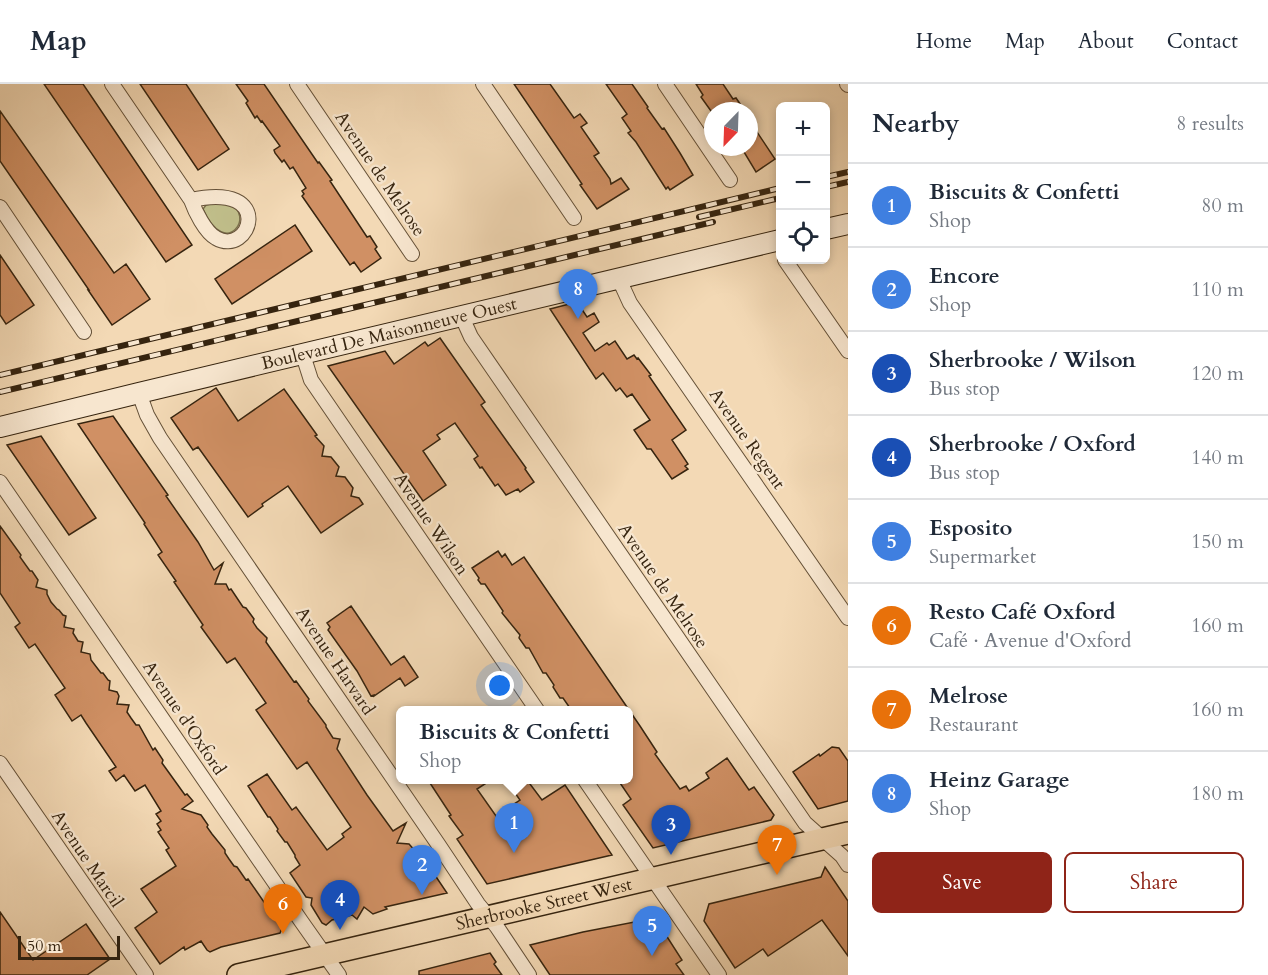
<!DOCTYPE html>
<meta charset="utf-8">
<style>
body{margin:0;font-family:Cardo,serif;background:#f6f6f7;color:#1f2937}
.controls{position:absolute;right:18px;top:18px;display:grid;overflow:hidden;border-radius:9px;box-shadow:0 3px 9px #0003}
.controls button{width:54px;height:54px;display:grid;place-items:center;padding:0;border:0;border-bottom:2px solid #e0e1e3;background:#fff;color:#1f2937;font:30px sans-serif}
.compass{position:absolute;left:704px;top:18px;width:54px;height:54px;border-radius:50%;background:#fff;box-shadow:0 3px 9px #0003;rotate:203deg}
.scale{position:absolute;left:18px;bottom:15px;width:102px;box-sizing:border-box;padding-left:6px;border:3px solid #36240f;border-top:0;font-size:16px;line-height:21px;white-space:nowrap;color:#36240f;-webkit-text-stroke:4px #f7e6cf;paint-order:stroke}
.you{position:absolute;left:500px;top:602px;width:21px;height:21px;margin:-15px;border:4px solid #fff;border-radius:50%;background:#1a73e8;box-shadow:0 0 0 9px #1a73e833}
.badge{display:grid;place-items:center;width:39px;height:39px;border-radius:50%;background:#8f2418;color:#fff;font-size:20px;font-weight:700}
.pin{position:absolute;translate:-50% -50px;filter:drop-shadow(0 2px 3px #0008)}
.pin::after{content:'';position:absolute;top:32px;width:21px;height:18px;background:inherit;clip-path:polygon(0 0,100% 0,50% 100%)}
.popup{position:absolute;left:396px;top:622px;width:237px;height:78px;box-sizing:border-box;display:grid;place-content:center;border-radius:9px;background:#fff;filter:drop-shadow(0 2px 4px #0005);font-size:20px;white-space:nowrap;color:#747a83}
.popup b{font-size:22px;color:#1f2937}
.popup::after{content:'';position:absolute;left:50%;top:100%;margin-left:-12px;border:12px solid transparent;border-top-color:#fff}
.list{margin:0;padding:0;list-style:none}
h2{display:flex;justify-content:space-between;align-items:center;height:78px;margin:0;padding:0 24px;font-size:26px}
h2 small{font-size:20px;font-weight:400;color:#747a83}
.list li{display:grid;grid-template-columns:39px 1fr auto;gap:18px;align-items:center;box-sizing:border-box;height:84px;padding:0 24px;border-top:2px solid #e0e1e3}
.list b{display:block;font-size:22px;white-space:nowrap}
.list p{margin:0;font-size:20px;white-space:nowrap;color:#747a83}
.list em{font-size:20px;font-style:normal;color:#747a83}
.actions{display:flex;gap:12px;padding:18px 24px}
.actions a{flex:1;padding:14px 0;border:2px solid #8f2418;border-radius:9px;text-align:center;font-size:21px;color:#8f2418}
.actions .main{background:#8f2418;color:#fff}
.icon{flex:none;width:33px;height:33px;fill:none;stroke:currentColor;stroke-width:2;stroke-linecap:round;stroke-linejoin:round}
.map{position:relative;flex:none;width:848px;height:891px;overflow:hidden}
header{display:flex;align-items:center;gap:36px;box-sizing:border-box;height:84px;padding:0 30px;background:#fff;border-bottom:2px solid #e0e1e3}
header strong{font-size:28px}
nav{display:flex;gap:33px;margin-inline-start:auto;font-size:21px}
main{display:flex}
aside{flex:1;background:#fff}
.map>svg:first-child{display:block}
.green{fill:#c0be8a;stroke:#7b714c;stroke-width:1.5}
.building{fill:#d09064;stroke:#36240f;stroke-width:1.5}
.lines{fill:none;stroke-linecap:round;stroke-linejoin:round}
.street-casing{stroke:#655138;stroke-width:16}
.secondary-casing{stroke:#36240f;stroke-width:22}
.primary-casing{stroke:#36240f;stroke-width:24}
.street{stroke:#f7e6cf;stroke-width:14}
.secondary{stroke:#f7e6cf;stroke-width:20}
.primary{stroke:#f3d9b5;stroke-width:21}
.rail-casing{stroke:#36240f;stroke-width:6}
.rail{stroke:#f7e6cf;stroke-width:4;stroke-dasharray:11;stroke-linecap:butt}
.labels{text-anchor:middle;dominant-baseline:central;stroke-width:4.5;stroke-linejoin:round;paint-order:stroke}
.street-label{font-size:18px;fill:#36240f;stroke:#f7e6cf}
</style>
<header>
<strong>Map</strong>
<nav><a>Home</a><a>Map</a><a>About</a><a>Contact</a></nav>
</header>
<main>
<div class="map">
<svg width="848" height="891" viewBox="0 0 848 891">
<rect width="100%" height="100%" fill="#f3d9b5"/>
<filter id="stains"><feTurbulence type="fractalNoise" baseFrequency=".00333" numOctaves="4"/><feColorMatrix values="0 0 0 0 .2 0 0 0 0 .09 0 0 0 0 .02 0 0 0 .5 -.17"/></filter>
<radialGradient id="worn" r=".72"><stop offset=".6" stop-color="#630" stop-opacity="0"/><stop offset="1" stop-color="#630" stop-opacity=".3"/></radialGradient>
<path class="green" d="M210 120C216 120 223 119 229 121 256 128 227 178 203 125L206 121Z"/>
<path class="building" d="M44 0H83L192 161 166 178Z
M140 0H186L229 65 198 86Z
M236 0H264L318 79 319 78 332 96 330 97 367 153 370 152 377 163 375 165 381 174 361 188 354 178 350 181 302 112 304 110 302 107 306 104 293 83 290 85 284 76 282 78 275 69 274 66 280 62 262 37 261 38 257 32 255 34 246 19 248 17Z
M514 0H550L574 34 580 30 587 39 581 43 599 69 594 72 610 95 611 100 621 94 629 105 597 125 580 101 582 100Z
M606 0H632L648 23 647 24 662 45 664 44 680 69 693 91 670 106 668 103 666 105 636 58 628 49 631 47 622 34 627 30Z
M696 0H723L733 15 736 14 745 27H711L701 13 703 11Z
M0 27 114 189 126 180 150 215 112 241 88 206H89L0 77Z
M749 36 775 75 756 88 741 63H749Z
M295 141 312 167 232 220 215 195Z
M0 171 34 221 6 240 0 231Z
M577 218 587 233 594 229 599 238 583 249 595 267 607 259 609 261 615 257 627 275 634 271 637 275 638 274 651 291 649 292 686 346 672 356 688 380 685 382 688 385 672 395 651 365H647L634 346 650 336 632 310 627 313 620 304 616 307 603 289 596 295 550 225Z
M440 254 485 318 481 321 526 384 525 385 534 398 520 408 518 405 506 411 498 400 495 402 482 383 480 384 474 375 478 372 455 339 437 351 440 355 423 367 446 401 423 417 328 282 385 267 394 280 425 258 428 262Z
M216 304 238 337 284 305 317 351 315 352 324 362 322 372 331 373 339 383 336 392 345 393 353 404 351 412 359 414 363 420 321 449 288 402 262 420 263 422 248 433 198 363 193 366 171 334Z
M113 332 168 411 166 412 198 458 214 486 223 479 215 500H226L229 506 231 505 243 523 246 524 254 535 253 538 257 544 267 554 266 558 294 598 296 597 309 615 308 617 326 641V643L333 654 340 655 337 665 367 711 393 747 406 739 397 759 409 760 416 768 418 766 447 809 385 823 387 825 373 830 364 823 357 835 352 831 332 836 326 841 322 839 311 821 312 814 306 813 290 789 300 781 295 773V771L287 758H285L277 747 278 745 270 733H268L248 702 267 690 292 726 296 723 327 766 344 753 342 750 351 743 307 678 297 685 256 626 266 619 235 574 227 579 201 543 203 541 174 498 176 497 158 471 162 468 144 440 145 439 78 340Z
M41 352 96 434 69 451 7 361Z
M0 442 21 471 20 473 30 487H32L38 496 36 503 47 506V510L51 518 57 525 59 526 63 531 66 532 64 543 74 545 73 549 78 557 83 558 81 568 90 570 91 576 101 589H103L108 596 110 597 109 606 117 608 119 612 117 620 129 621 127 628 131 634 136 641H139L153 666 155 664 163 676 162 679 185 711 187 710 193 717 182 725 201 731 208 741 207 743 212 750 225 766V769L229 775 234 782 237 783 246 796 248 795 282 844 280 849 221 863 210 868 207 866 201 857 185 866 184 863 160 880 135 844 157 828 141 805 176 782 166 766 169 764 158 748 161 746 157 740 161 737 156 730 161 727 145 701 135 707 124 691 116 697 109 687 116 683 86 639 81 631 72 637 55 611 65 604 35 560 29 564 15 543 20 539 0 509Z
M498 467 502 473 505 470 512 481 524 473 640 642 657 668 655 670 680 705 686 702 689 707 709 694 706 689 727 674 749 706 754 703 774 731 771 736 653 764 623 721 631 715 618 696H628V627H572L563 614H560L553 603 554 601 546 589H543L529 564H526L519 554 520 551 502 529 503 527 485 500H481L478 496 479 494 472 484Z
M351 522 391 581 404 572 418 593 405 602 400 594 374 612V611L371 612 357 587 328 546 330 543 327 539Z
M832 663 839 664 848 677V717L818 725 793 688 819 670 820 672Z
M428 696H491L477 705 496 732 520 716 506 696H527L542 716 565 701 612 771 487 800 457 755 463 751 449 732 451 731 447 725Z
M825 783 848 817V872L822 836 768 872 763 865 735 884 704 837 709 820 821 793Z
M0 828 33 876 86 840 110 875 87 891H0Z
M655 834 682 876 676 880 684 891H550L530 861 583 848Z
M490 869 496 878 494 880 502 891H419V887Z"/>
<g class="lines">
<defs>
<path id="street" d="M112 0 191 116C195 127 205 148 216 154 250 174 277 97 191 116
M297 0 412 170
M483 0 574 134
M665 0 730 96
M847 0 848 1
M0 123 84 248
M785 176 848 267
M619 195 630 219 848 534
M462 233 471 253 805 739 842 772 848 781
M303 271 311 296 537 626
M139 309 147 331 160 354 438 760 478 820 497 843 529 891
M0 398 301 837 339 891
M0 679 146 891
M585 696 719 891"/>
<g id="secondary">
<path d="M826 145 848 140"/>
<path id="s1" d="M0 343 139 309 780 156"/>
</g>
<g id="primary">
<path id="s2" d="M238 891 848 749"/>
</g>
</defs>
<use href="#street" class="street-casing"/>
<use href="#secondary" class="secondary-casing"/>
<use href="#primary" class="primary-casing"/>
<use href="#street" class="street"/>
<use href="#secondary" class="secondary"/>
<use href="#primary" class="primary"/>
<defs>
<path id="rail" d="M826 93 848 88
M826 103 848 98
M699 133 780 114
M0 291 780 104
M0 308 713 138"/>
</defs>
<use href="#rail" class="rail-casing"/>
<use href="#rail" class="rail"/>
</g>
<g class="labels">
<g class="street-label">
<text transform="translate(380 90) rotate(56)">Avenue de Melrose</text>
<text stroke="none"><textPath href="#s1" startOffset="400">Boulevard De Maisonneuve Ouest</textPath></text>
<text transform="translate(747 355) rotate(55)">Avenue Regent</text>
<text transform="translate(431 440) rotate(56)">Avenue Wilson</text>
<text transform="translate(663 502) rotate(56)">Avenue de Melrose</text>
<text transform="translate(335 577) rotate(56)">Avenue Harvard</text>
<text transform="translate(184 634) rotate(56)">Avenue d'Oxford</text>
<text transform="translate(87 775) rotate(56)">Avenue Marcil</text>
<text stroke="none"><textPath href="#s2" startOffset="314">Sherbrooke Street West</textPath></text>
</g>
</g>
<rect width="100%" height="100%" filter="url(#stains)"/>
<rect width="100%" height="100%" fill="url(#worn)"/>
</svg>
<div class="controls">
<button>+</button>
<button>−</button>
<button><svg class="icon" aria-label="locate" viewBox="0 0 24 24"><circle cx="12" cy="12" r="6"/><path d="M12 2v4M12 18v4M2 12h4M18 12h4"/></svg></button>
</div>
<svg class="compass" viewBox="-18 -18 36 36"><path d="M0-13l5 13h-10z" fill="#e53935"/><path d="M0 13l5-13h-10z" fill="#747a83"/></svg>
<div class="scale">50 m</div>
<div class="you"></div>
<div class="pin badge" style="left:514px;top:769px;background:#3f7fe0">1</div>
<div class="popup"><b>Biscuits &amp; Confetti</b>Shop</div>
<div class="pin badge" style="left:422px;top:811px;background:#3f7fe0">2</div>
<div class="pin badge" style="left:671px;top:771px;background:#1a4fb4">3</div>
<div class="pin badge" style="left:340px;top:846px;background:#1a4fb4">4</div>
<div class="pin badge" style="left:652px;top:872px;background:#3f7fe0">5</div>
<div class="pin badge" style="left:283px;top:850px;background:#e8710a">6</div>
<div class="pin badge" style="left:777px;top:791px;background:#e8710a">7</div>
<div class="pin badge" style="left:578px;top:235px;background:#3f7fe0">8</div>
</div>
<aside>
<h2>Nearby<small>8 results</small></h2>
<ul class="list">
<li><span class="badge" style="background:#3f7fe0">1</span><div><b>Biscuits &amp; Confetti</b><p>Shop</p></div><em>80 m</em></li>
<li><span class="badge" style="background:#3f7fe0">2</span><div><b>Encore</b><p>Shop</p></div><em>110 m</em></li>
<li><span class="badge" style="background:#1a4fb4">3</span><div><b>Sherbrooke / Wilson</b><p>Bus stop</p></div><em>120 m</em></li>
<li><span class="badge" style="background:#1a4fb4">4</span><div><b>Sherbrooke / Oxford</b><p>Bus stop</p></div><em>140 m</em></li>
<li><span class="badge" style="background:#3f7fe0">5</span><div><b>Esposito</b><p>Supermarket</p></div><em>150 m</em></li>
<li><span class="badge" style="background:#e8710a">6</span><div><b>Resto Café Oxford</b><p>Café · Avenue d'Oxford</p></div><em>160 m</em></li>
<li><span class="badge" style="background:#e8710a">7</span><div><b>Melrose</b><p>Restaurant</p></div><em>160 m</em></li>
<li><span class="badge" style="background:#3f7fe0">8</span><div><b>Heinz Garage</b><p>Shop</p></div><em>180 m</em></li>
</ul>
<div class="actions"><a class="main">Save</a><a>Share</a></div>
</aside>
</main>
